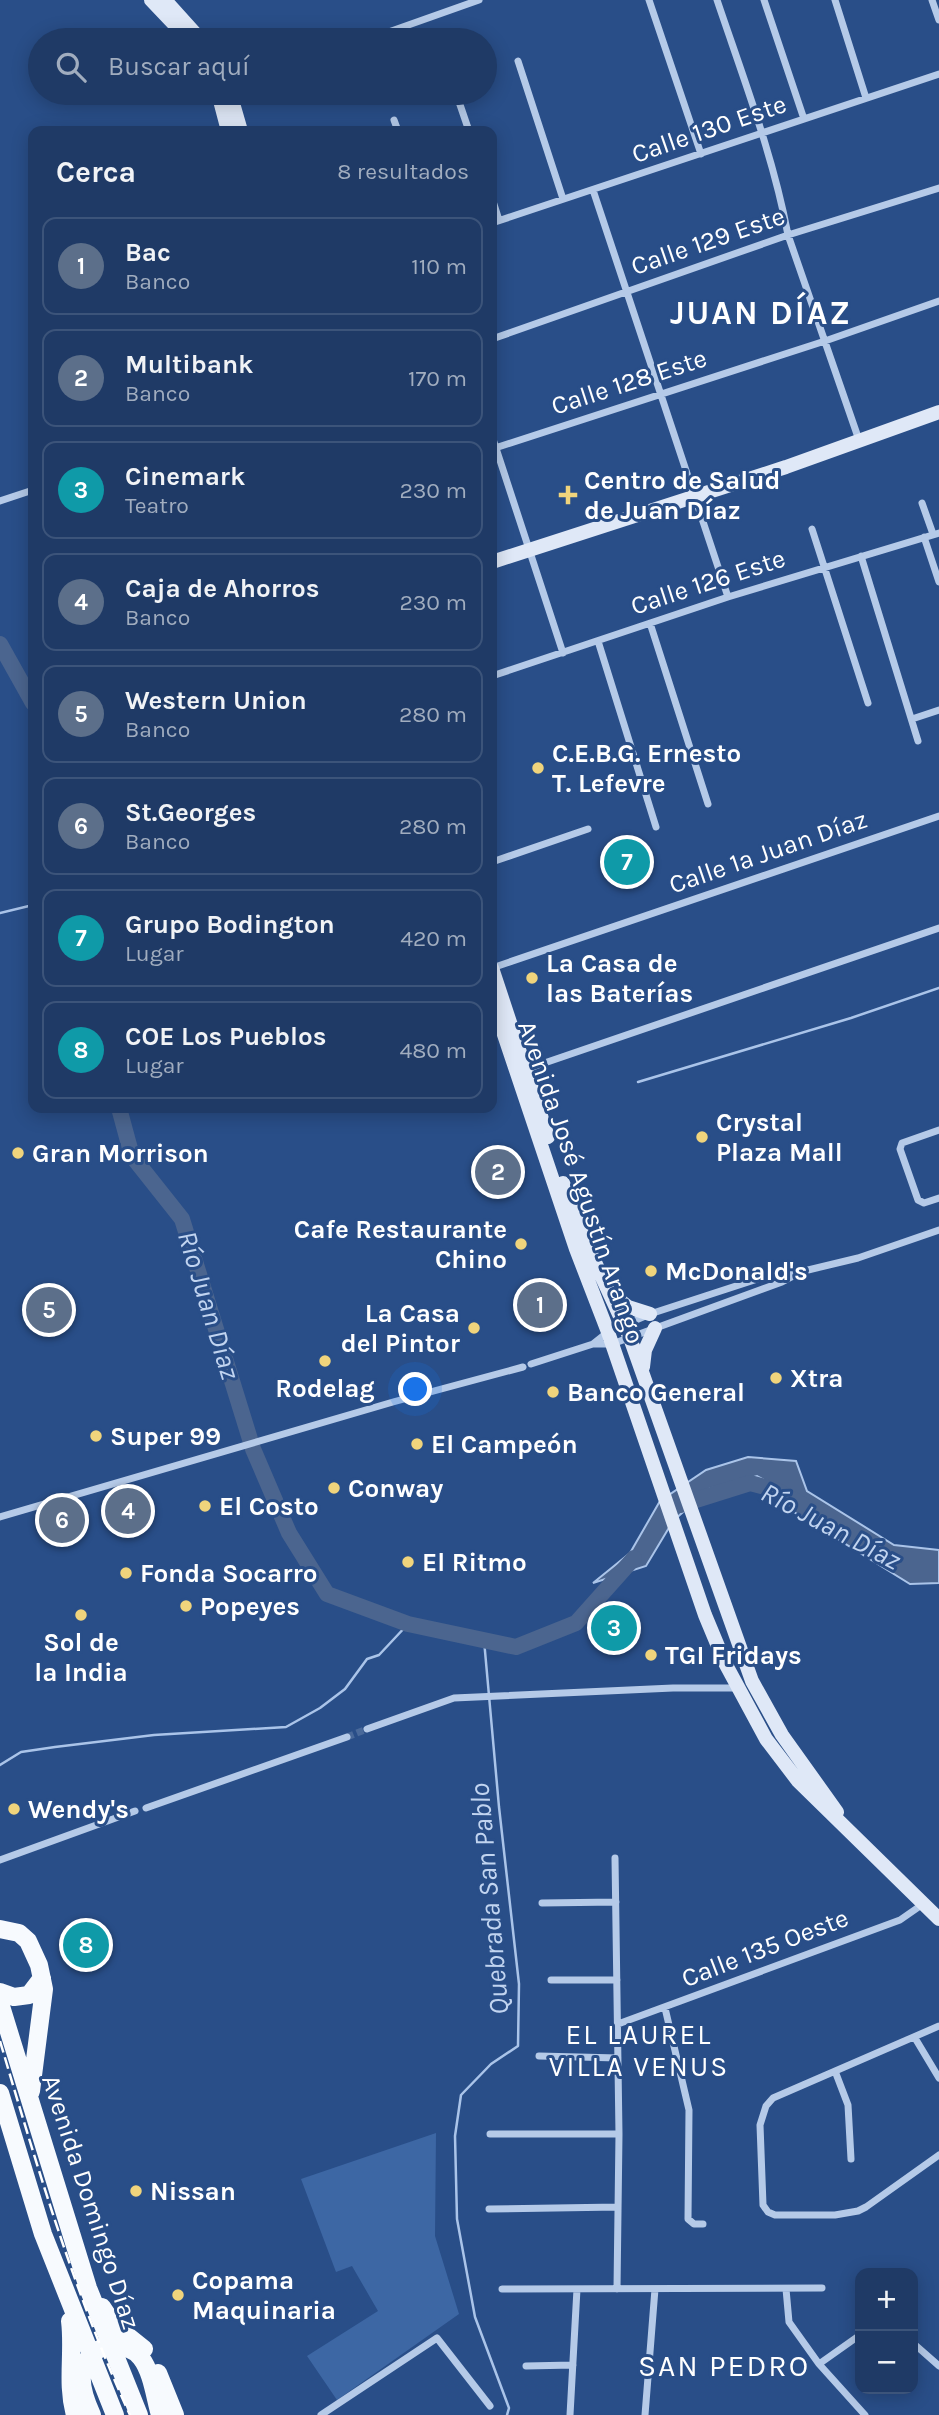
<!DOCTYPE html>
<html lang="es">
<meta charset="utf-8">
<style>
body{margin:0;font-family:Karla,sans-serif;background:#2c456f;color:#f1f3f6}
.controls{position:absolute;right:21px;bottom:21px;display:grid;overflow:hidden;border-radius:14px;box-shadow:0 4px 18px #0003}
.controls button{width:63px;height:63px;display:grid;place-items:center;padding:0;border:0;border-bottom:2px solid #3c547a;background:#1f3a66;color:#f1f3f6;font:35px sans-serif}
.you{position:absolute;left:416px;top:1390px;width:24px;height:24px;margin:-18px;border:5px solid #fff;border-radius:50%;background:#1a73e8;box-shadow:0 0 0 10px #1a73e833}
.badge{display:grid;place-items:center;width:46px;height:46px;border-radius:50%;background:#e797bd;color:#fff;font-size:23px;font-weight:700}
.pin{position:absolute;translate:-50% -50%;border:4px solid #fff;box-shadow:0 2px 7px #0006}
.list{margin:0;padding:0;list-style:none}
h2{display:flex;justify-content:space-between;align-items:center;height:91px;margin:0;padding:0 28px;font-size:30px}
h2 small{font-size:23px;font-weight:400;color:#a1adbf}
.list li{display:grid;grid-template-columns:46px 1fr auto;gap:21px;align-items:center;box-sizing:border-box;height:98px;margin:0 14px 14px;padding:0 14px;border:2px solid #3c547a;border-radius:14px}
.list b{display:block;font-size:26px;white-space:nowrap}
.list p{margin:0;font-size:23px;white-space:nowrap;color:#a1adbf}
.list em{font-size:23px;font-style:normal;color:#a1adbf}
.icon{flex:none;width:38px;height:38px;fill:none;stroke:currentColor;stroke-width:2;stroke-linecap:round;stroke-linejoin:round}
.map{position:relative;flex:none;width:939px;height:2415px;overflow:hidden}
.search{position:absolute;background:#1f3a66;box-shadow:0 4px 18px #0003;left:28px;top:28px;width:469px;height:77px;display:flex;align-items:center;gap:18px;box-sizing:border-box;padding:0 24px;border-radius:38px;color:#a1adbf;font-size:26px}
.panel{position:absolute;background:#1f3a66;box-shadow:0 4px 18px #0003;left:28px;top:126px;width:469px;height:987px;border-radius:14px}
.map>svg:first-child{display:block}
.green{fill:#3d67a4}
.water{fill:#4b658f;stroke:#aac4e9;stroke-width:2}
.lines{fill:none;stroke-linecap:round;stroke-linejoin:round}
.stream{stroke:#aac4e9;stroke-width:2.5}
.river{stroke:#4b658f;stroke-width:16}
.street-tunnel{stroke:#49699a;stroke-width:7;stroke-dasharray:7 3.5;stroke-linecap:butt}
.street{stroke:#b5cae8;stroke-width:7}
.secondary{stroke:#dfe8f7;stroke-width:14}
.primary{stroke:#f7fafe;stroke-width:18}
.rail{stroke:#fff;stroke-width:2.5;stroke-dasharray:12 5;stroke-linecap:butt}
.poi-dot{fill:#f0d47c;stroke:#294e88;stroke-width:2.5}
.labels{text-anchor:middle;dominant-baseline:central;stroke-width:6;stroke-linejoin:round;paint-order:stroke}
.street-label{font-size:26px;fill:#fff;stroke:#294e88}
.poi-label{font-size:26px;font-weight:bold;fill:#fff;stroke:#294e88;text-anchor:start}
.water-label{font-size:28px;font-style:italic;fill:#c1d4f0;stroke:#294e88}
.neighbourhood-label{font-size:28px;letter-spacing:2px;fill:#fff;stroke:#294e88}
.quarter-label{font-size:30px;letter-spacing:2px;fill:#fff;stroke:#294e88}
.district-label{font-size:33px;font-weight:bold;letter-spacing:2px;fill:#fff;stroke:#294e88}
</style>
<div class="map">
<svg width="939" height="2415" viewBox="0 0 939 2415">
<rect width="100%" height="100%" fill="#294e88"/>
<path class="green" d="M436 2133 435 2236 459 2314 337 2400 307 2356 378 2311 352 2266 336 2272 301 2179Z"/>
<path class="water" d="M748 1457 796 1461 807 1491 894 1545 939 1550V1583L910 1584 794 1512 787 1493 757 1476 709 1489 673 1521 646 1566 593 1583 630 1553 660 1501 706 1470Z"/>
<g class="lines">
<path class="stream" d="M0 913 33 905
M638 1082 851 1018 939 988
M484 1640 499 1807 519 1984 518 2046 491 2064 461 2095 455 2136 457 2219 475 2317 509 2408 507 2415
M0 1765 21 1752 55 1747 154 1735 286 1727 320 1708 345 1689 367 1659 379 1655 408 1624"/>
<path class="river" d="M0 644 33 703
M119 1108 132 1156 182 1219 253 1449 289 1533 327 1594 408 1624 516 1647 576 1623 634 1558
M680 1505 750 1483 776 1490 806 1507"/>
<path class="street-tunnel" d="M347 1737 367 1729"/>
<path class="street" d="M649 0 701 154
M717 0C743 77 773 155 788 235L859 440
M764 0 804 119
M835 0 866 98
M932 0 939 20
M366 40 479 0
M518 61 563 199
M456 93 469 131
M394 120 398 131
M593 190 728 597
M492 198 499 220
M492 223 939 74
M492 339 788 235 939 188
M492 436 563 653
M492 449 825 341 939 301
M0 501 33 490
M922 503 933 534
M812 529 868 703
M924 537 939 582
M861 556 918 741
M650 623 708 804
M598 641 656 827
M492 676 728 597 939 533
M912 719 939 710
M492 862 588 829
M492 968 939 816
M524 1070 939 928
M939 1130 902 1143 900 1149 918 1200 924 1203 939 1198
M593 1344H612L782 1282 799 1273
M531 1364 593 1344 608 1332 650 1314 779 1272 804 1271 858 1258 939 1230
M0 1517 393 1402 523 1367
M367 1729 454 1698 673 1688H738
M146 1808 347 1737
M615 1858 619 2134 617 2289
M0 1860 135 1811
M542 1903 616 1902
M551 1980H617
M665 2008 689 2110 688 2219 694 2224H703
M618 2024 900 1920 923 1904
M939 2026 773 2098 766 2106 760 2125 763 2205 768 2212 775 2215H835L858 2211 866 2207 939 2155
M915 2038 939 2078
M539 2056 618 2058
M835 2071 848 2105 851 2159
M490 2134H619
M489 2209 618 2207
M502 2289 822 2288
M786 2289 789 2322 819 2364 865 2415
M913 2343 939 2366
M819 2364 860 2335
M526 2366 573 2365
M321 2415 437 2338 490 2406
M570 2415 577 2289
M645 2415 655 2289"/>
<path class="secondary" d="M151 0 189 40
M165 0 201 40
M218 93 228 131
M230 93 241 131
M492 562 786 467 939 412
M492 968 548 1137
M492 999 576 1249 608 1332 705 1615 725 1663 766 1739 798 1781 939 1919
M563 1183 588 1247 630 1338 752 1681 782 1735 837 1812
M612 1294 628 1307 650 1314
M643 1367 645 1350 655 1328"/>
<path class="primary" d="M0 1929 19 1933 28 1941 39 1965 44 1989 31 2091
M0 1992 14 1997 29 1995 42 1978
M0 2003 88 2288 139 2415
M0 2093 43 2234 115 2415
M102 2307 114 2325 144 2349
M70 2321C74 2353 66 2383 75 2415
M158 2373 175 2415
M92 2415C85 2400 77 2379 85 2363 95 2342 128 2341 141 2358 152 2372 155 2398 160 2415"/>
<path class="rail" d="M0 2041C37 2167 75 2295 130 2415"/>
</g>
<g class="poi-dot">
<path d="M564.5 484.5h7v7h7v7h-7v7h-7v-7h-7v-7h7z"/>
<circle cx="538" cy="768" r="7"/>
<circle cx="532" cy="978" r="7"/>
<circle cx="702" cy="1137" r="7"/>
<circle cx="18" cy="1153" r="7"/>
<circle cx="521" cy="1244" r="7"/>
<circle cx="651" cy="1271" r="7"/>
<circle cx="474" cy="1328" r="7"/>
<circle cx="325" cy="1361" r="7"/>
<circle cx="776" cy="1378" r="7"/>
<circle cx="553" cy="1392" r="7"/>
<circle cx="96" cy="1436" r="7"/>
<circle cx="417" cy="1444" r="7"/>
<circle cx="334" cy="1488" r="7"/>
<circle cx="205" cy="1506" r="7"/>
<circle cx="408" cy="1562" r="7"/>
<circle cx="126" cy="1573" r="7"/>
<circle cx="186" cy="1606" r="7"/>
<circle cx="81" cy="1615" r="7"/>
<circle cx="651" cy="1655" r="7"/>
<circle cx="14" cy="1809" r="7"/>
<circle cx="136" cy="2191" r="7"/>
<circle cx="178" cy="2295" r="7"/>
</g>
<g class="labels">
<g class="street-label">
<text transform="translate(709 129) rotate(-19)">Calle 130 Este</text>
<text transform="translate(708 241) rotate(-19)">Calle 129 Este</text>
<text transform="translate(629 382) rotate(-18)">Calle 128 Este</text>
<text transform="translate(708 582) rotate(-18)">Calle 126 Este</text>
<text transform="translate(768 852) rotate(-19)">Calle 1a Juan Díaz</text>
<text transform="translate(581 1182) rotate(71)">Avenida José Agustín Arango</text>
<text transform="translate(765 1948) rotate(-21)">Calle 135 Oeste</text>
<text transform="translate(91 2202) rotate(72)">Avenida Domingo Díaz</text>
</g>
<g class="poi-label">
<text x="584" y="480">Centro de Salud<tspan x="584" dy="30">de Juan Díaz</tspan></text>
<text x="552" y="753">C.E.B.G. Ernesto<tspan x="552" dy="30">T. Lefevre</tspan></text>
<text x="546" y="963">La Casa de<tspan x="546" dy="30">las Baterías</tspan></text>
<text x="716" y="1122">Crystal<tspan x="716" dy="30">Plaza Mall</tspan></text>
<text x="32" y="1153">Gran Morrison</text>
<text x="507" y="1229" text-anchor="end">Cafe Restaurante<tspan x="507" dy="30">Chino</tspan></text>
<text x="665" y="1271">McDonald's</text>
<text x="460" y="1313" text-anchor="end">La Casa<tspan x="460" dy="30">del Pintor</tspan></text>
<text x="790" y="1378">Xtra</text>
<text x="325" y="1388" text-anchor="middle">Rodelag</text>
<text x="567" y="1392">Banco General</text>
<text x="110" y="1436">Super 99</text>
<text x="431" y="1444">El Campeón</text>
<text x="348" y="1488">Conway</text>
<text x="219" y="1506">El Costo</text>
<text x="422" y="1562">El Ritmo</text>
<text x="140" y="1573">Fonda Socarro</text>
<text x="200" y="1606">Popeyes</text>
<text x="81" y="1642" text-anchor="middle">Sol de<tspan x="81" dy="30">la India</tspan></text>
<text x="665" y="1655">TGI Fridays</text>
<text x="28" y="1809">Wendy's</text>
<text x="150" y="2191">Nissan</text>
<text x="192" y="2280">Copama<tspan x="192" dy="30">Maquinaria</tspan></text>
</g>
<g class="water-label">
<text transform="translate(209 1305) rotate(73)">Río Juan Díaz</text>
<text transform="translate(831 1526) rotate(28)">Río Juan Díaz</text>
<text transform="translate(489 1899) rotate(-95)">Quebrada San Pablo</text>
</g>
<g class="neighbourhood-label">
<text x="639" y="2034">EL LAUREL<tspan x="639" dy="32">VILLA VENUS</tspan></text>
</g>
<g class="quarter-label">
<text x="724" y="2366">SAN PEDRO</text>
</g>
<g class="district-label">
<text x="761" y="313">JUAN DÍAZ</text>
</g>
</g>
</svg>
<div class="controls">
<button>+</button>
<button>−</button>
</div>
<div class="you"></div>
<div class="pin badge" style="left:540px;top:1305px;background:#5c6f8a">1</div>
<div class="pin badge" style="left:498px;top:1172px;background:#5c6f8a">2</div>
<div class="pin badge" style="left:614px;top:1628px;background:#0f9aa8">3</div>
<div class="pin badge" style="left:128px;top:1511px;background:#5c6f8a">4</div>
<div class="pin badge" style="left:49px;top:1310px;background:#5c6f8a">5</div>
<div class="pin badge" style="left:62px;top:1520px;background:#5c6f8a">6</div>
<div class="pin badge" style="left:627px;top:862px;background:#0f9aa8">7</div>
<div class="pin badge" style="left:86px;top:1945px;background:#0f9aa8">8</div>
<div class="search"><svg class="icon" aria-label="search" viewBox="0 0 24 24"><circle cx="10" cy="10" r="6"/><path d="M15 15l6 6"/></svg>Buscar aquí</div>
<section class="panel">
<h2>Cerca<small>8 resultados</small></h2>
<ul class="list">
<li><span class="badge" style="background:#5c6f8a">1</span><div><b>Bac</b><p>Banco</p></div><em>110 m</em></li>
<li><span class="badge" style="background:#5c6f8a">2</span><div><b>Multibank</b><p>Banco</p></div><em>170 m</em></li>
<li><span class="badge" style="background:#0f9aa8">3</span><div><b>Cinemark</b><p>Teatro</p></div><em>230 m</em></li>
<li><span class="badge" style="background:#5c6f8a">4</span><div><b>Caja de Ahorros</b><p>Banco</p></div><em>230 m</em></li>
<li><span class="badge" style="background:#5c6f8a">5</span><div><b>Western Union</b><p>Banco</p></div><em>280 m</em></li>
<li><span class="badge" style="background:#5c6f8a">6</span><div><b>St.Georges</b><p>Banco</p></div><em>280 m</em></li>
<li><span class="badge" style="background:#0f9aa8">7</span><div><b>Grupo Bodington</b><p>Lugar</p></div><em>420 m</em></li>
<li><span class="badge" style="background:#0f9aa8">8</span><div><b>COE Los Pueblos</b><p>Lugar</p></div><em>480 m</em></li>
</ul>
</section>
</div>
